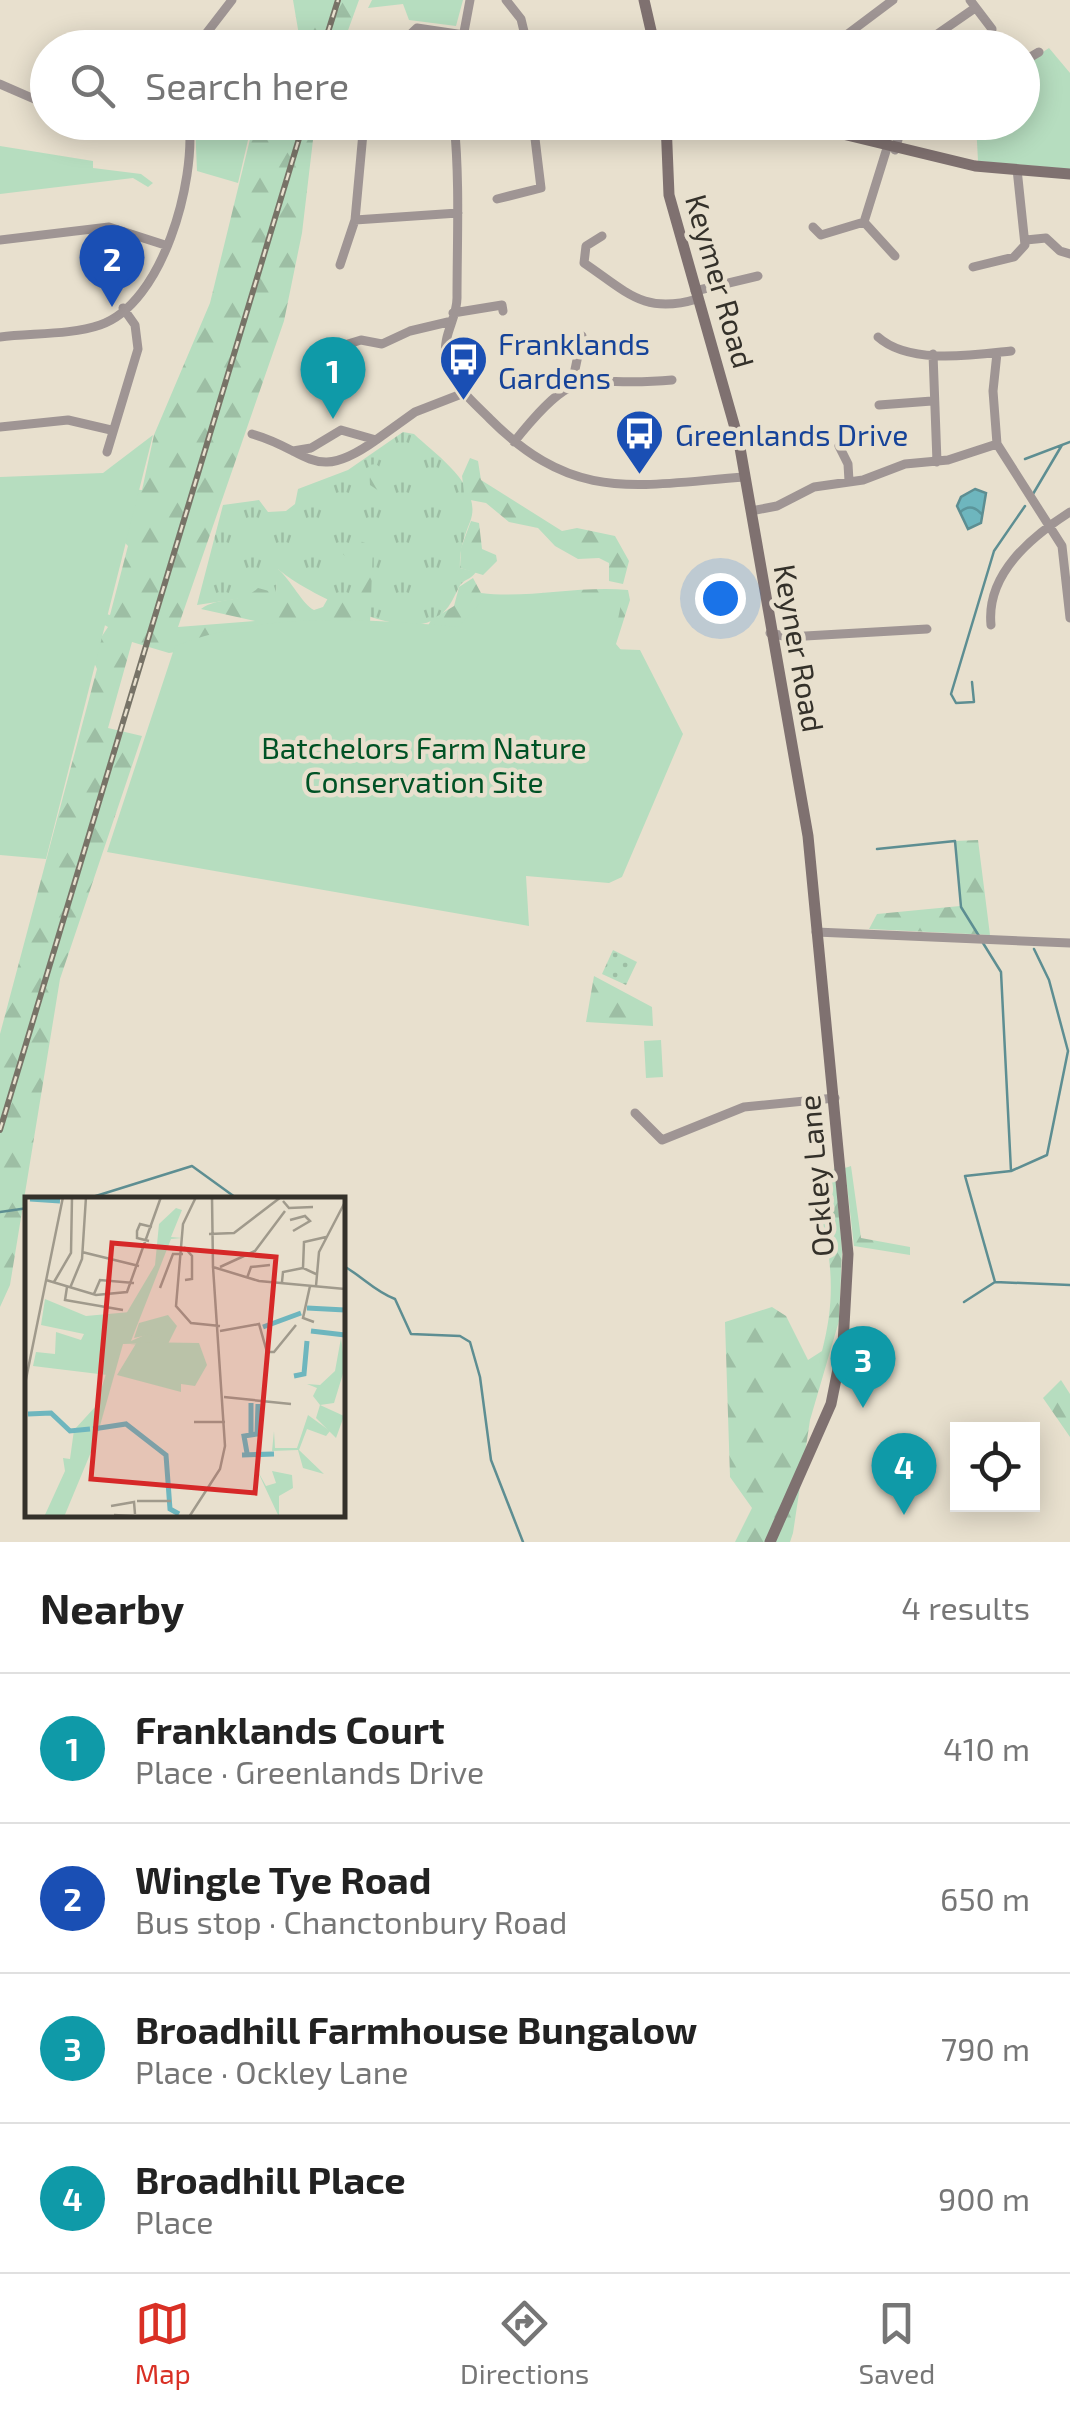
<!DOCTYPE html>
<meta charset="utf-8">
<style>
body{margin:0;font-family:"Exo 2",sans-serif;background:#f2f2f2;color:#222}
.controls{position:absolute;right:30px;bottom:30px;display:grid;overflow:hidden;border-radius:0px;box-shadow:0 5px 25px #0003}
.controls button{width:90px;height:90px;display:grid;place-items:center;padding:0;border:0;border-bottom:2px solid #e0e0e0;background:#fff;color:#222;font:50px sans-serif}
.you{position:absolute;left:720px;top:598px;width:35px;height:35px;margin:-25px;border:8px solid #fff;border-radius:50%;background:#1a73e8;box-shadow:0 0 0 15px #1a73e833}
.badge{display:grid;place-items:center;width:65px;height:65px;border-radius:50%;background:#d93025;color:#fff;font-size:32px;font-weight:700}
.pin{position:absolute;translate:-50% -82px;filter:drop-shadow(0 2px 5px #0008)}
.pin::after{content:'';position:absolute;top:52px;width:35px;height:30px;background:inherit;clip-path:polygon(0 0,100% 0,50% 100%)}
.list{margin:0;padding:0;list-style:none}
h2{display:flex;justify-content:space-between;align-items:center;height:130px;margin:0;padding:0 40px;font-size:42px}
h2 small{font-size:32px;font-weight:400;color:#767676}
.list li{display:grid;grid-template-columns:65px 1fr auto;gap:30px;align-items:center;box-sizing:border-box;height:150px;padding:0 40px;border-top:2px solid #e0e0e0}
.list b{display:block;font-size:38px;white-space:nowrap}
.list p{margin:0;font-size:32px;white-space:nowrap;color:#767676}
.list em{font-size:32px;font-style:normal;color:#767676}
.icon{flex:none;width:55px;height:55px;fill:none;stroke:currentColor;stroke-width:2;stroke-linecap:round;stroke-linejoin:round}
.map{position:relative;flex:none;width:1070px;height:1542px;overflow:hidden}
.search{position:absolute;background:#fff;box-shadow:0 5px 25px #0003;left:30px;right:30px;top:30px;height:110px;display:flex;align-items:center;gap:25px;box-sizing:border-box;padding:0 35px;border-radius:55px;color:#767676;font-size:38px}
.sheet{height:730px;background:#fff}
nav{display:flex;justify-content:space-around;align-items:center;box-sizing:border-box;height:140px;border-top:2px solid #e0e0e0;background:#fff;font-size:28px;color:#767676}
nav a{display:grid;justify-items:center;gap:5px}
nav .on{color:#d93025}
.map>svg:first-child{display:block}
.grass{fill:url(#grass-tufts)}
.forest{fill:url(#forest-firs)}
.park{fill:#b6ddbf}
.garden{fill:url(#garden-dots)}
.water{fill:url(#water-waves);stroke:#5d8e92;stroke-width:2.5}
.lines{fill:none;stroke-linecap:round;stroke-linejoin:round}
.stream{stroke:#5d8e92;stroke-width:2.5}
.street{stroke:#9f9594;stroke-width:9}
.secondary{stroke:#7f7170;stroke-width:11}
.rail-casing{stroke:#777367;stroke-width:6}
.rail{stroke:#e8e0ce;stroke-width:2.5;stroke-dasharray:8;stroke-linecap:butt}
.labels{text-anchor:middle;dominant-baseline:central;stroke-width:9;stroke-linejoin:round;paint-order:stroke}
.street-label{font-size:30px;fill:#34312a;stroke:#e8e0ce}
.transit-label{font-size:30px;fill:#164399;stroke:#e8e0ce;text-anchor:start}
.park-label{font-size:30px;fill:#005225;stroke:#e8e0ce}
.inset-river{fill:none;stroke:#6eb6be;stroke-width:5}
.inset-road{fill:none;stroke:#a09a8c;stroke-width:2.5}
.view{fill:#d62828;fill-opacity:0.15;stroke:#d62828;stroke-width:5}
.inset-edge{fill:none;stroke:#34312a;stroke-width:5}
</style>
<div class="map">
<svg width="1070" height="1542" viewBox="0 0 1070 1542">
<defs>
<pattern id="grass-tufts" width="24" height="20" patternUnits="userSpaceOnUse" patternTransform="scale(2.5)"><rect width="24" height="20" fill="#b6ddbf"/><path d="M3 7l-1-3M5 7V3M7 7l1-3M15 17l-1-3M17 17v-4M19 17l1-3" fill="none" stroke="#9dbea4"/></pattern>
<pattern id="forest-firs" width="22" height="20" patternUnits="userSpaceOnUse" patternTransform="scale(2.5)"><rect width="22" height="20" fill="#b6ddbf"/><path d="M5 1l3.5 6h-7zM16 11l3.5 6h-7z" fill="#9dbea4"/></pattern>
<pattern id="garden-dots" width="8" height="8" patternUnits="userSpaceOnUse" patternTransform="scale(2.5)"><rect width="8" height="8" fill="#b6ddbf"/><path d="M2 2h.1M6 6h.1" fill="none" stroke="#9dbea4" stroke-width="1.8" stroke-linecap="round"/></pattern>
<pattern id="water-waves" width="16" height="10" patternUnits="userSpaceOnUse" patternTransform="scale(2.5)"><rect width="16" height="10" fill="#6eb6be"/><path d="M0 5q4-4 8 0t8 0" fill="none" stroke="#5b959b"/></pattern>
</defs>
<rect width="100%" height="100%" fill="#e8e0ce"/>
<path class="grass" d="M403 432 414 434C435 454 484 487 470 522 464 537 459 551 460 568L476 572C471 580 463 579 459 587 451 603 448 612 431 621 397 638 304 592 278 569L276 593 197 605 223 505 259 500 268 512 286 511 295 504 298 489 348 470Z
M889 1468 904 1476 911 1492 907 1498 893 1492Z"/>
<path class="forest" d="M293 0H359L342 47H301Z
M289 123H315L302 233 284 321 178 627 255 621 201 609C219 596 242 604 258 588L276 593 277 568C292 581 302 604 314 610L323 607 332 591 348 598 358 594 352 564 343 554 355 539 373 546 370 624 169 653 132 642 108 728 142 736 60 979 10 1285 0 1307V1034L97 669 90 654 108 627 94 619 89 609 110 615 128 546 110 527 112 488 142 490 154 435 210 303 252 131 286 129Z
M470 458 478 461 481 480 562 531 577 528 615 536 629 561 623 584 609 581V563L599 558 578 559 555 546 538 528 509 522 486 503 465 499 462 476Z
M376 464 391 476 382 493 370 485 369 465Z
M471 521 479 523 482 549 496 555 497 561 483 575 460 568 461 548Z
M473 578 481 593C528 599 580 585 628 590L630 600 616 644 631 662 425 632 431 620 454 606 459 587Z
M978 840 990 935 869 929 877 914 960 906 955 841Z
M594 976 652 1007 653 1026 586 1022Z
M851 1166 861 1238 910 1247V1255L854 1246 845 1168Z
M835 1167 842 1250 839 1321 810 1420 793 1533 790 1542H735L752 1508 730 1477 725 1322 772 1307 786 1316 808 1360 822 1351C837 1294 831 1256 818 1200Z
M1061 1380 1070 1394V1437L1043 1398Z"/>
<path class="park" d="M372 0H463L456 26 409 20 403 4 368 8Z
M1049 48 1070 73V169L978 161 976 123 1022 122 1023 65Z
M195 123H252L238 183 197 171Z
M0 146 93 161V168L141 174 153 183 148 187 133 178 0 194Z
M153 435 46 859 0 855V477L103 473Z
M484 599H622L612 649 640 650 683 734 622 877 609 883 526 876 529 926 107 852 175 646C264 611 364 619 458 627Z
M661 1040 663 1077 646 1078 644 1041Z"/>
<path class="garden" d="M613 950 637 962 626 985 602 974Z"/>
<path class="water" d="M975 489 986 493 981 523 968 529 957 506 961 497Z"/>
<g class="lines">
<path class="stream" d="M1025 459 1070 442
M1033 494 1062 445
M972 682 974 702 956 703 951 694 994 551 1025 506
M877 849 955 841 961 907 979 936
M983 943 1001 972 1011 1171
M83 1200 192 1166 239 1200
M0 1212 28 1208
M342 1265C362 1276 374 1291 395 1299L411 1334 460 1336 470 1342 480 1377 491 1460 523 1542
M995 1282 965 1176 1011 1171 1047 1155 1068 1051 1049 980 1034 949
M964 1302 995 1282 1070 1285"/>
<path class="street" d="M506 0 521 19 528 48
M970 0 992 29 988 48
M926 42 975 8
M195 48 232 0
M396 48 417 28 464 35
M461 48 470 0
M829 48 893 0
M1022 62 1039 52
M0 84 48 105
M108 122 190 136
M454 122C460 181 457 240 457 298 457 319 442 335 446 358 450 383 472 401 490 419 575 504 635 485 745 477
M895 150 903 122
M497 199 541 188 533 122
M355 220 458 213
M864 222 895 256
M813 227 821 235 864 222 887 148
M602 236 586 246 584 263C627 292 644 315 697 299
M0 240 109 227 165 245
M1026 240 1046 238 1060 251 1070 254
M340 265 355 220 364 122
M973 267 1014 257 1025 245 1017 169
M695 291 758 276
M453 313 502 305 503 311
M0 337C31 333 71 335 100 325 163 304 196 180 189 122
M878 337C909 365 973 355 1011 351
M325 351 361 340 382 344 410 331 448 322
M933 354 937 462
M572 384 582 336
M879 405 932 401
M0 427 68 420 111 430
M252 434C310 450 313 485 376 440
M514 442C581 358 580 389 672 380
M997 444 993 391 997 353
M839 446 848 464 849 481
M293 451 311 448 341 430 376 440 415 412 464 393
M107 452 138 349 135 325 123 308
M751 511 777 506 814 487 863 480 905 464 948 460 997 444 1062 546 1070 618
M991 625C986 574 1031 537 1070 512
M770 633 788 637 927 629
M816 932 1070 943
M635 1113 662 1140 744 1107 835 1098"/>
<path class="secondary" d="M644 0 655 48
M666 122 669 195 739 442 808 836 848 1254 843 1344 831 1404 770 1542
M793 122 975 166 1070 174"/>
<defs>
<path id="rail" d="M323 48 338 0
M0 1130 304 122"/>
</defs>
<use href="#rail" class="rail-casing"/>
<use href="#rail" class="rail"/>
</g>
<defs>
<symbol id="bus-pin" viewBox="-11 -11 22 30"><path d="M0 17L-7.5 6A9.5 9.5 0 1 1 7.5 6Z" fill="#1a4fb4" stroke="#e8e0ce"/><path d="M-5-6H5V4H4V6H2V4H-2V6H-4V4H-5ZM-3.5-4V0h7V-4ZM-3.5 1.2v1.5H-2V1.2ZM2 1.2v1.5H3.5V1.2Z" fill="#fff"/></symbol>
</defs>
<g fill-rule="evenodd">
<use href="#bus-pin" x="436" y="332" width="55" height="75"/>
<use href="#bus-pin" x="612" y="406" width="55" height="75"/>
</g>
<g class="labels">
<g class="street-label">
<text transform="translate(721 281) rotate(74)">Keymer Road</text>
<text transform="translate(800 648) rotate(80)">Keyner Road</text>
<text transform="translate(815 1176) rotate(-95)">Ockley Lane</text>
</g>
<g class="transit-label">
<text x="498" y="343">Franklands<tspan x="498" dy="34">Gardens</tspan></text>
<text x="675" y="434">Greenlands Drive</text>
</g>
<g class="park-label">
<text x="424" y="747">Batchelors Farm Nature<tspan x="424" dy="34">Conservation Site</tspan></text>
</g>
</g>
<g transform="translate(25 1197)">
<rect width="320" height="320" fill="#e8e0ce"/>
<path d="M143 118 152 129 143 147 169 149 105 148 134 145 123 138 109 141 114 126ZM295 208 319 219 311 241 291 221Z" fill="#b6ddbf"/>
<path d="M151 11 157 13 146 40 157 41 146 42 106 144 122 137 133 142 134 133 135 146 98 147 71 243 39 320H19L40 274 38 261 45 262 49 233 71 209 98 122 130 68 134 27ZM316 141 320 170 309 206 295 208 288 199 292 191 282 187 295 188 310 174ZM283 218 305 234 301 239 282 232 274 253 299 277 278 271 273 253 247 254 249 234 250 251H272ZM231 271 241 289 251 286 247 274 267 278 268 291 254 299V320Z" fill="#b6ddbf"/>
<path d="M20 102 61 119 105 115 82 178 8 169 11 155 30 157 31 135 56 143 59 137 16 128ZM112 145 174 146 182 168 170 189 156 187V195L92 178Z" fill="#b6ddbf"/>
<path class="inset-river" d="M5 2 35 4M282 111 320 113M238 130 276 116M286 134 320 138M269 179 279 177 282 144M226 206V239M3 217 26 216 45 234 65 232M68 232 101 227 141 258 145 312 154 317M222 256 219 239 232 237 233 207M217 258 249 257"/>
<path class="inset-road" d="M171 0 158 27 151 109 166 126 195 129M187 0 188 70 234 84 320 92M258 4 264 11 288 10M265 23 280 19 285 24 268 34M184 37 209 36 256 0M124 44 112 41V34L115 27 127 30M159 50 167 59V82L160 83M57 55 114 69M195 70 230 54 260 14M291 77 278 71 279 45 301 40M222 81 226 70 245 68M21 83 71 98 102 95 136 0M29 85 46 56 47 0M257 85 258 75 278 71M285 89 278 121 289 125M291 89 294 55 320 5M42 90 40 103 98 113M45 91 57 62 61 0M135 91 148 57H158M69 97 75 83 109 86M195 134 234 127 242 155H249L271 128M0 187 38 0M199 200 266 207M169 225H200M112 304H146M86 309 109 305 110 317M89 318 124 320M164 320 195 272 200 249 188 70"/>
<path class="view" d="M87 46 251 60 230 296 66 282Z"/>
<rect width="320" height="320" class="inset-edge"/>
</g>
</svg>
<div class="controls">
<button><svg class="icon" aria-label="locate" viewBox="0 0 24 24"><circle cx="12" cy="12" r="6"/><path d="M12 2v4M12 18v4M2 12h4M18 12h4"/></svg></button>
</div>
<div class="you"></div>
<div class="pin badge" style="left:333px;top:419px;background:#0f9aa8">1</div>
<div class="pin badge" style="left:112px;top:307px;background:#1a4fb4">2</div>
<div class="pin badge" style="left:863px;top:1408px;background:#0f9aa8">3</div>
<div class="pin badge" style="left:904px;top:1515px;background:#0f9aa8">4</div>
<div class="search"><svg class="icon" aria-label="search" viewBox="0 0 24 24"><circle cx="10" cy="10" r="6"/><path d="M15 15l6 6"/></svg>Search here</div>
</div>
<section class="sheet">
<h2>Nearby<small>4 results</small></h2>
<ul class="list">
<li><span class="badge" style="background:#0f9aa8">1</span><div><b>Franklands Court</b><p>Place · Greenlands Drive</p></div><em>410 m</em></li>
<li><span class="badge" style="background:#1a4fb4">2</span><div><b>Wingle Tye Road</b><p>Bus stop · Chanctonbury Road</p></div><em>650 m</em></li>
<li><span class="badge" style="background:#0f9aa8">3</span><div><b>Broadhill Farmhouse Bungalow</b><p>Place · Ockley Lane</p></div><em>790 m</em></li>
<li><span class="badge" style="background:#0f9aa8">4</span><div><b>Broadhill Place</b><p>Place</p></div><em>900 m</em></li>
</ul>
</section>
<nav>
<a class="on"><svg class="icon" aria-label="map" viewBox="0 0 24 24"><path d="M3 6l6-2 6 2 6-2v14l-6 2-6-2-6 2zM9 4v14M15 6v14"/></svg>Map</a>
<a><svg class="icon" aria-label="directions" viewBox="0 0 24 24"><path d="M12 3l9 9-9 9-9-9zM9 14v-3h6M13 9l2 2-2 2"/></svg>Directions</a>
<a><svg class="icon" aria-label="saved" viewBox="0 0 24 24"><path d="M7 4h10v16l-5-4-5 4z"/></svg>Saved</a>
</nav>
